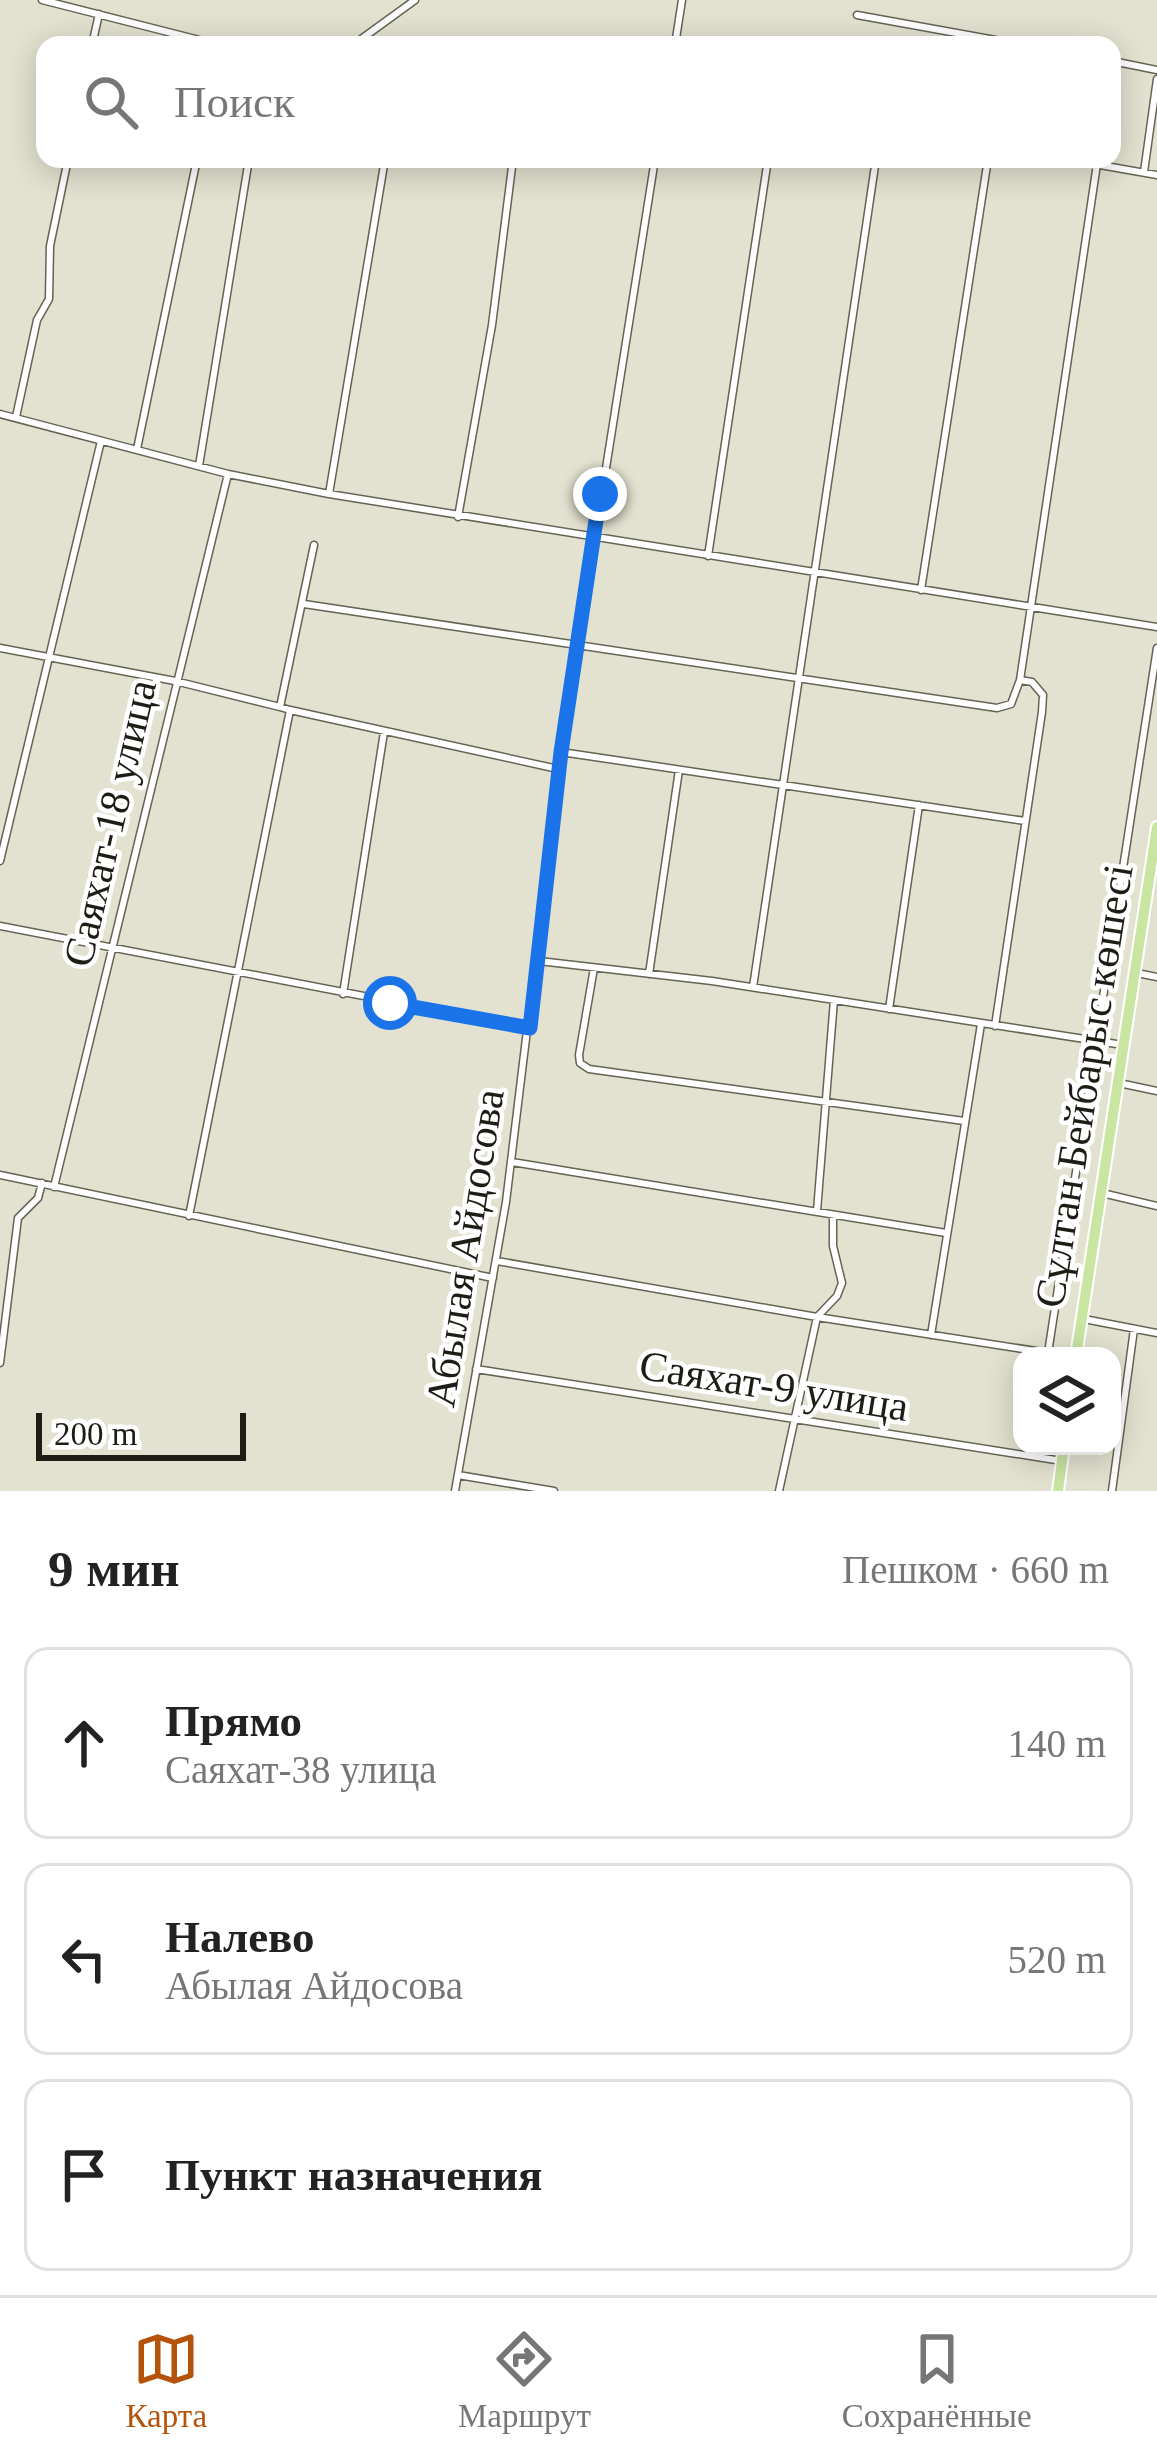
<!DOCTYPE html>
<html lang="ru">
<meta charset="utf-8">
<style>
body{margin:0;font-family:"Times New Roman",serif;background:#f2f2f2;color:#222}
.controls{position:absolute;right:36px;bottom:36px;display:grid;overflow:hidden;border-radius:24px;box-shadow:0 6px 30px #0003}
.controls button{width:108px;height:108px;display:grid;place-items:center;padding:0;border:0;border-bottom:3px solid #e0e0e0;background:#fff;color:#222;font:60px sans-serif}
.scale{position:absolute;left:36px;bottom:30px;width:210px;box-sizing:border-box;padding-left:12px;border:6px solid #1d1d16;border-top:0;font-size:33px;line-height:42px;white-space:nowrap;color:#1d1d16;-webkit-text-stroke:9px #fff;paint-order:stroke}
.stop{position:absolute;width:36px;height:36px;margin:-27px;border:9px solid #1a73e8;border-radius:50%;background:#fff}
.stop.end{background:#1a73e8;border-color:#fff;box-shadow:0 3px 12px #0008}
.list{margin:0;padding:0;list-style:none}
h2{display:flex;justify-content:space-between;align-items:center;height:156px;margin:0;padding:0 48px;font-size:51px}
h2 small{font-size:39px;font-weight:400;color:#767676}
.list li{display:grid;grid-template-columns:78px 1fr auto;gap:36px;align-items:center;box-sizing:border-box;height:192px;margin:0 24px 24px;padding:0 24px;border:3px solid #e0e0e0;border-radius:24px}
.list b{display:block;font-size:45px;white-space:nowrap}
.list p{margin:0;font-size:39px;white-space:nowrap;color:#767676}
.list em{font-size:39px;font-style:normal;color:#767676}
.icon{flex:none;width:66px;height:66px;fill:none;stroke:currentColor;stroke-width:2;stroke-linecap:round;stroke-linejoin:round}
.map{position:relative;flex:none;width:1157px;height:1491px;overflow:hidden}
.search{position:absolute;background:#fff;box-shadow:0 6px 30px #0003;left:36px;right:36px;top:36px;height:132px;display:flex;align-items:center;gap:30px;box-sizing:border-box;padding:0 42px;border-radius:24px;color:#767676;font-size:45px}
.sheet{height:804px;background:#fff}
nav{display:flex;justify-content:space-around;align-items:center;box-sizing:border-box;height:168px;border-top:3px solid #e0e0e0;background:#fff;font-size:33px;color:#767676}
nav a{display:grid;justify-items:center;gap:6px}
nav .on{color:#b45309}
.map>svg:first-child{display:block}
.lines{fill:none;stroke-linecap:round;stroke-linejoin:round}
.minor-casing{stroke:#646354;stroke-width:9}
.primary-casing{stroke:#fff;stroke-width:14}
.minor{stroke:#fff;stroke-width:6}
.primary{stroke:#c9e5a2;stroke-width:10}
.route{stroke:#1a73e8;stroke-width:15}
.labels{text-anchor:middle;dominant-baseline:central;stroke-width:9;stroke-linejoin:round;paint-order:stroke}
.street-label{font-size:42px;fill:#1d1d16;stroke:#fff}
</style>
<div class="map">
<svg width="1157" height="1491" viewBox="0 0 1157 1491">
<rect width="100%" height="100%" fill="#e3e2d0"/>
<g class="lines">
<defs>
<path id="minor" d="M42 0 219 45
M857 15 1023 45
M92 45 99 14
M353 45 415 0
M675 45 682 0
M1112 61 1157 70
M1066 159 1157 175
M1144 172 1157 79
M0 414 228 474 329 494 1157 627
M16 417 37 320 49 299 50 246 68 159
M137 449 197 159
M199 466 249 159
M329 494 385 159
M458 517 492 325 513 159
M708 556 768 159
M921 590 988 159
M304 604 997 708 1011 704 1020 680 1032 682 1043 695 1042 712 995 1026
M0 648 175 681 280 707
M1020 680 1097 164
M280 707 314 545
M290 710 558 769
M561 752 1025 821
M0 861 101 441
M0 926 530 1028
M539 961 712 981 1123 1045
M594 968 579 1055 580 1063 589 1069 964 1121
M1137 973 1157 977
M649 974 679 770
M753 987 876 159
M343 994 384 732
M889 1009 919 805
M1119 1083 1157 1091
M512 1162 946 1233
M0 1175 493 1278
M54 1187 228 474
M1102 1193 1157 1206
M817 1211 834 1000
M189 1216 290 710 280 707
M497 1261 817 1317 1068 1356
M1084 1319 1157 1333
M931 1335 981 1024
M1048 1353 1157 648
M0 1363 18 1218 38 1198 42 1183
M476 1369 1062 1461
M458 1475 554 1491
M455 1491 506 1202 561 752 655 159
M779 1491 817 1317 837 1296 842 1283 833 1246V1215
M1112 1491 1134 1329"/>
<path id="primary" d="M1076 1356 1157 827
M1058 1491 1064 1446"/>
</defs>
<use href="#minor" class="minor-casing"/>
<use href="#primary" class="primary-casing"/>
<use href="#minor" class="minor"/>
<use href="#primary" class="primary"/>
</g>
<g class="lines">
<path class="route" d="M390 1003 530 1028 561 752 600 494"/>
</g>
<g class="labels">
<g class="street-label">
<text transform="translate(110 823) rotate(-77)">Саяхат-18 улица</text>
<text transform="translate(1084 1086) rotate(-81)">Сұлтан Бейбарыс көшесі</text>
<text transform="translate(465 1248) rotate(-81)">Абылая Айдосова</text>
<text transform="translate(774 1386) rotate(9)">Саяхат-9 улица</text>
</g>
</g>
</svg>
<div class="controls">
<button><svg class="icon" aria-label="layers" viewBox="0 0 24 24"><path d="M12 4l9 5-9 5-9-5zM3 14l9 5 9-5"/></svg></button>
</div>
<div class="scale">200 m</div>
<div class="stop" style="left:390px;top:1003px"></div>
<div class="stop end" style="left:600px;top:494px"></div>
<div class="search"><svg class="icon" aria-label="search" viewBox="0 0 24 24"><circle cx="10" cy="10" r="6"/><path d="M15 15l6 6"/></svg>Поиск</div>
</div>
<section class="sheet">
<h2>9 мин<small>Пешком · 660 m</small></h2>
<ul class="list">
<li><svg class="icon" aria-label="ahead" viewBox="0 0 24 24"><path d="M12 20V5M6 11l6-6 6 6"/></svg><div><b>Прямо</b><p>Саяхат-38 улица</p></div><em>140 m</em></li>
<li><svg class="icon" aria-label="left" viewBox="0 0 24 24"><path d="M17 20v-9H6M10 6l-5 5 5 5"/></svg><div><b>Налево</b><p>Абылая Айдосова</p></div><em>520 m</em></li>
<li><svg class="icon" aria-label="arrive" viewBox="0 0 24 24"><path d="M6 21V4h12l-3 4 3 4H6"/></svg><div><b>Пункт назначения</b></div></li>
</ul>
</section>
<nav>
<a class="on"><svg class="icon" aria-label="map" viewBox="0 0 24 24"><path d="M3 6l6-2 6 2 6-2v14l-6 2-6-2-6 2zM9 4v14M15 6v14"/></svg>Карта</a>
<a><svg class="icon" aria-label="directions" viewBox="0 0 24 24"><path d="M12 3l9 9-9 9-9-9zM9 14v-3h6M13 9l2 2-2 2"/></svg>Маршрут</a>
<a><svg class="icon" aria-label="saved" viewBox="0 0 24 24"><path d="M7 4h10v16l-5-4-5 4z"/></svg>Сохранённые</a>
</nav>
